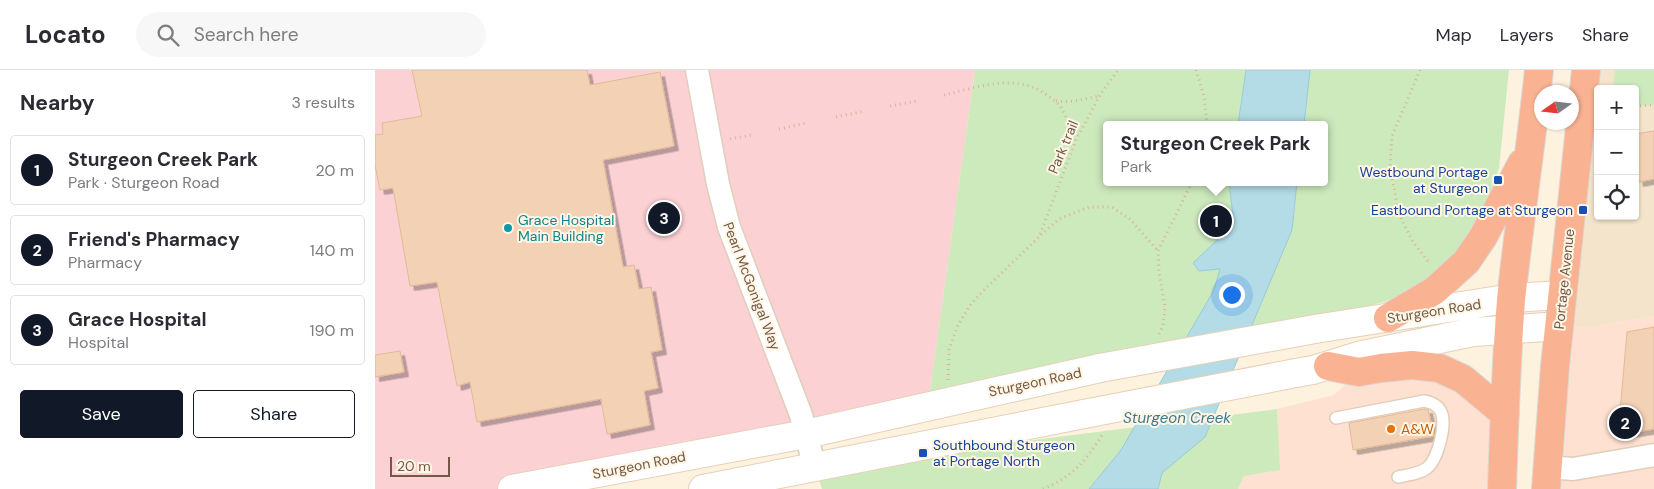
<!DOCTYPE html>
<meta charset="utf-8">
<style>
body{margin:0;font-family:"DM Sans",sans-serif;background:#f7f7f7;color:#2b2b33}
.controls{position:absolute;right:15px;top:15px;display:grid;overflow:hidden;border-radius:5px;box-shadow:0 1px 4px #0004}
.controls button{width:45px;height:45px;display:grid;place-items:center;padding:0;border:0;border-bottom:1px solid #e1e1e2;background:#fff;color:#2b2b33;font:25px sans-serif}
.compass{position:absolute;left:1159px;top:15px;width:45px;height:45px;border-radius:50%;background:#fff;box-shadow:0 1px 4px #0004;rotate:256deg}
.scale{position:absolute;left:15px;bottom:12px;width:60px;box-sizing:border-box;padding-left:5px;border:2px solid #735846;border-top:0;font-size:14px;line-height:18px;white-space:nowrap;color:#735846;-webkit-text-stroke:4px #fff6e5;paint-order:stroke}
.you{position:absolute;left:856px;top:224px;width:18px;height:18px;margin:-12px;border:4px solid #fff;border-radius:50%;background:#1a73e8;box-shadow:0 0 0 8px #1a73e833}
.badge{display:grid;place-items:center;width:32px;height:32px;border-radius:50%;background:#111827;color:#fff;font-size:16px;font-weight:700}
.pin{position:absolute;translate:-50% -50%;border:2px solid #fff;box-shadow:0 1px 5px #0006}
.popup{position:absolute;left:728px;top:51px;width:225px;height:65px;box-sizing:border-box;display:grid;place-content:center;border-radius:5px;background:#fff;filter:drop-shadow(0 1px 4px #0005);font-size:16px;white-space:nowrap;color:#7c7c81}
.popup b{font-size:19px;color:#2b2b33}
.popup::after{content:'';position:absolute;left:50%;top:100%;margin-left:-10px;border:10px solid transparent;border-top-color:#fff}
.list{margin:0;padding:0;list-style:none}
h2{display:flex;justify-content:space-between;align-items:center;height:65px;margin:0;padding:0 20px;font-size:21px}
h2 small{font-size:16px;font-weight:400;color:#7c7c81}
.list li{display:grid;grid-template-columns:32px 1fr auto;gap:15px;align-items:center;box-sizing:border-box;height:70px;margin:0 10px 10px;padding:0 10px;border:1px solid #e1e1e2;border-radius:5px}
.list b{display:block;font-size:19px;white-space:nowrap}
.list p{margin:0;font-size:16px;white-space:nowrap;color:#7c7c81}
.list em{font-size:16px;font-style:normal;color:#7c7c81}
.actions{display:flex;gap:10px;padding:15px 20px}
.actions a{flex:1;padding:11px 0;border:1px solid #111827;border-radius:5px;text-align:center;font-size:18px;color:#111827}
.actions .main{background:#111827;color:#fff}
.icon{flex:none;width:28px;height:28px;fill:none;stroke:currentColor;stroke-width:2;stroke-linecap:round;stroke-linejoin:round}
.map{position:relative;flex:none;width:1279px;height:419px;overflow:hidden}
header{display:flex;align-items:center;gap:30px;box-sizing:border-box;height:70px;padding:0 25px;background:#fff;border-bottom:1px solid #e1e1e2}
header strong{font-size:24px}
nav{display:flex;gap:28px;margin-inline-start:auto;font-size:18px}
.search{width:350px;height:45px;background:#f7f7f7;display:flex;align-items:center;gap:12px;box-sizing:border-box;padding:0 18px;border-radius:28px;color:#7c7c81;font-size:19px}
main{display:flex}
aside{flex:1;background:#fff}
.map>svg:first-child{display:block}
.residential{fill:#f4e4cc;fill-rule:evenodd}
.commercial{fill:#fee1d1}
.medical{fill:#fbd1d4}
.green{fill:#cdeabd;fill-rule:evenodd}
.water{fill:#b3dce6;stroke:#99cbd8}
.building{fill:#f3d1b5;stroke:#e6b895;filter:url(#shadow)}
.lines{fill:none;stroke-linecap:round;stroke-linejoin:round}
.lane-casing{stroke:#e0ceba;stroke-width:14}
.street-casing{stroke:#e0ceba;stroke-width:25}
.secondary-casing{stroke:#e6d0b8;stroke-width:30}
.highway-casing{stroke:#ddd7d3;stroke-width:30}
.path{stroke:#d7b499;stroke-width:3;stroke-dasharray:1 4;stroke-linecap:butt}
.lane{stroke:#fff;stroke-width:11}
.street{stroke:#fff;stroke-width:22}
.secondary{stroke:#fff;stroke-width:28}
.highway{stroke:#f9b292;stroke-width:28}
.secondary-bridge-casing{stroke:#e6d0b8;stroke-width:30;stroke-linecap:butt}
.secondary-bridge{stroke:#fff;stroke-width:28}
.transit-dot{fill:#1a4fb4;stroke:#fff6e5;stroke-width:2}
.culture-dot{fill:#0f9aa8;stroke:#fff6e5;stroke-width:2}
.food-dot{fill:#e8710a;stroke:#fff6e5;stroke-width:2}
.labels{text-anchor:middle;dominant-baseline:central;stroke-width:4;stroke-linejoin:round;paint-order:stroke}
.street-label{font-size:14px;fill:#735846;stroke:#fff6e5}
.transit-label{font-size:14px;fill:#164399;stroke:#fff6e5;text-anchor:end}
.culture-label{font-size:14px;fill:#0d838f;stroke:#fff6e5;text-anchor:start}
.food-label{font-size:14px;fill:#c56008;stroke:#fff6e5;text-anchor:start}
.water-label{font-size:15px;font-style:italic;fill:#3f7887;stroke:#fff6e5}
</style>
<header>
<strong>Locato</strong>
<div class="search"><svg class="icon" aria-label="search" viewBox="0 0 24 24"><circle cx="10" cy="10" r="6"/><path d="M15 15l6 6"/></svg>Search here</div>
<nav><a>Map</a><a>Layers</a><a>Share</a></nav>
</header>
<main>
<aside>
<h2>Nearby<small>3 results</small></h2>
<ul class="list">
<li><span class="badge">1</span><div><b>Sturgeon Creek Park</b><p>Park · Sturgeon Road</p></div><em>20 m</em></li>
<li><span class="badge">2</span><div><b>Friend's Pharmacy</b><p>Pharmacy</p></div><em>140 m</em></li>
<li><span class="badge">3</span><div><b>Grace Hospital</b><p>Hospital</p></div><em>190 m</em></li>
</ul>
<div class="actions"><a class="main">Save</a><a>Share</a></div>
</aside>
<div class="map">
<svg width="1279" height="419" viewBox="0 0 1279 419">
<defs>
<filter id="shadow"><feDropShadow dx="4.5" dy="4.5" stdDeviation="0" flood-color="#0004"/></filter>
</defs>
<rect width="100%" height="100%" fill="#fdf2de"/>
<path class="residential" d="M1211 0H1279V246L1210 258 1184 256ZM1223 19H1260V146H1223Z"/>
<path class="commercial" d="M1279 246V419H1171L1184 256 1210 258Z
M1037 295 1130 344 1127 419H863L869 406 904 400 902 339 959 325 984 302Z"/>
<path class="medical" d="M0 0H600L553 335 137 419H0Z"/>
<path class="green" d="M600 0H1134L1124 98 1113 131 1093 171 1044 217 1009 232 954 246 553 335ZM732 55H950V112H732Z
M1240 0H1279V35L1260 36V19H1238Z
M902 339 905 400 869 406 863 419H447L440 398Z"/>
<path class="water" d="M871 0H935L929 55H863Z
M854 112H922L917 160 830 367 787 403 783 419H714L746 380 839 220 845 199 824 201 818 193 859 154Z"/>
<path class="building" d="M37 0H212L215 15 285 2 299 76 228 90 248 197 259 195 264 219 276 217 287 280 276 282 283 318 269 321 275 355 232 364 226 329 102 352 95 312 82 316 62 212 35 216 18 118 5 120 0 95V65L8 64 7 53 47 46Z
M1279 61V109L1264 112 1260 93V64Z
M1279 257V359L1243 365 1252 262Z
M25 281 29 302 0 307V285Z
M1049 339H1053L1059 366 978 380 974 353Z"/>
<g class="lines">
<defs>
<path id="lane" d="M961 348 1049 331C1056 332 1061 334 1065 340 1073 351 1063 389 1052 398 1044 404 1033 405 1023 407"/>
<path id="street" d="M322 0 343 114 354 157 426 345 440 398
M1172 397 1198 399 1279 385"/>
<path id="secondary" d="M940 259 1137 228 1187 225
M921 303 938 300 983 286 1098 262 1184 256
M137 419 431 364 725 298
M328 419 709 344"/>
<path id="highway" d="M1013 248 1059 221 1091 192 1108 167 1147 93
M953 296 984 302 1006 298 1037 295 1064 298 1088 309 1130 344
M1127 419C1129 356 1131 293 1136 230 1144 153 1156 77 1164 0
M1171 419 1180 296 1211 0"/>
</defs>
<use href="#lane" class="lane-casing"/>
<use href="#street" class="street-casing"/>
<use href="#secondary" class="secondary-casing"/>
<use href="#highway" class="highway-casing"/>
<path class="path" d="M821 0 829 26 832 55
M1045 0 1017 66 1015 98 1024 144 1038 172 1055 194
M569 25C603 17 643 2 673 26 677 29 682 32 685 36 692 47 696 60 700 72
M681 31C695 33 710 29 724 26
M515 36 542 31
M1260 36 1279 35
M461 47 490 41
M404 59 432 53
M355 69 376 65
M666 165 684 149 714 137H737L755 149 783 181
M784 264 788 256 790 237 784 202 783 181 817 112
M573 310 574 280 582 257 596 234 610 219 664 167 701 70 725 25 743 0
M668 419C697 407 711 391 727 365"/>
<use href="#lane" class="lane"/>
<use href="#street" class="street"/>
<use href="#secondary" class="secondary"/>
<use href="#highway" class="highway"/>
<defs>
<path id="secondary-bridge" d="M725 298 940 259
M709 344 921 303"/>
</defs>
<use href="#secondary-bridge" class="secondary-bridge-casing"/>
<use href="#secondary-bridge" class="secondary-bridge"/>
</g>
<g class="transit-dot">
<rect x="1118" y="105" width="10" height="10" rx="2.5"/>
<rect x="1203" y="135" width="10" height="10" rx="2.5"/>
<rect x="543" y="378" width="10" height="10" rx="2.5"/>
</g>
<circle class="culture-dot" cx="133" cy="158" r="5"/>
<circle class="food-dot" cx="1016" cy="359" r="5"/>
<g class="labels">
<g class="street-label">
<text transform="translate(688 77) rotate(-67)">Park trail</text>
<text transform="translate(1189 209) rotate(-84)">Portage Avenue</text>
<text transform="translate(377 216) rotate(69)">Pearl McGonigal Way</text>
<text transform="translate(1059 241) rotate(-9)">Sturgeon Road</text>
<text transform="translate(660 312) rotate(-12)">Sturgeon Road</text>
<text transform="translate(264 395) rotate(-11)">Sturgeon Road</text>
</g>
<g class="transit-label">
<text x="1113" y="102">Westbound Portage<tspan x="1113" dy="16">at Sturgeon</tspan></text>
<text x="1198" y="140">Eastbound Portage at Sturgeon</text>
<text x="558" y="375" text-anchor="start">Southbound Sturgeon<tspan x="558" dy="16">at Portage North</tspan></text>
</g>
<g class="culture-label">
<text x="143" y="150">Grace Hospital<tspan x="143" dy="16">Main Building</tspan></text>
</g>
<g class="food-label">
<text x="1026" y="359">A&amp;W</text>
</g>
<g class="water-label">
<text x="802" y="348">Sturgeon Creek</text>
</g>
</g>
</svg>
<div class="controls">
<button>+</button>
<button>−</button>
<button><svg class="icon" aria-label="locate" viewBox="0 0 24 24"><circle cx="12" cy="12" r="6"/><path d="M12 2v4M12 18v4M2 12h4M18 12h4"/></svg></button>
</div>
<svg class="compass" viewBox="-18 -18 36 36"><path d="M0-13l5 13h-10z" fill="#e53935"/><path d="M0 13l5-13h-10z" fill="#7c7c81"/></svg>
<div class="scale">20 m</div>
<div class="you"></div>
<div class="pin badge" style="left:841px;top:151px">1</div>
<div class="popup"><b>Sturgeon Creek Park</b>Park</div>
<div class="pin badge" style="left:1250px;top:353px">2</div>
<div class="pin badge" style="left:289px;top:148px">3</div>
</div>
</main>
